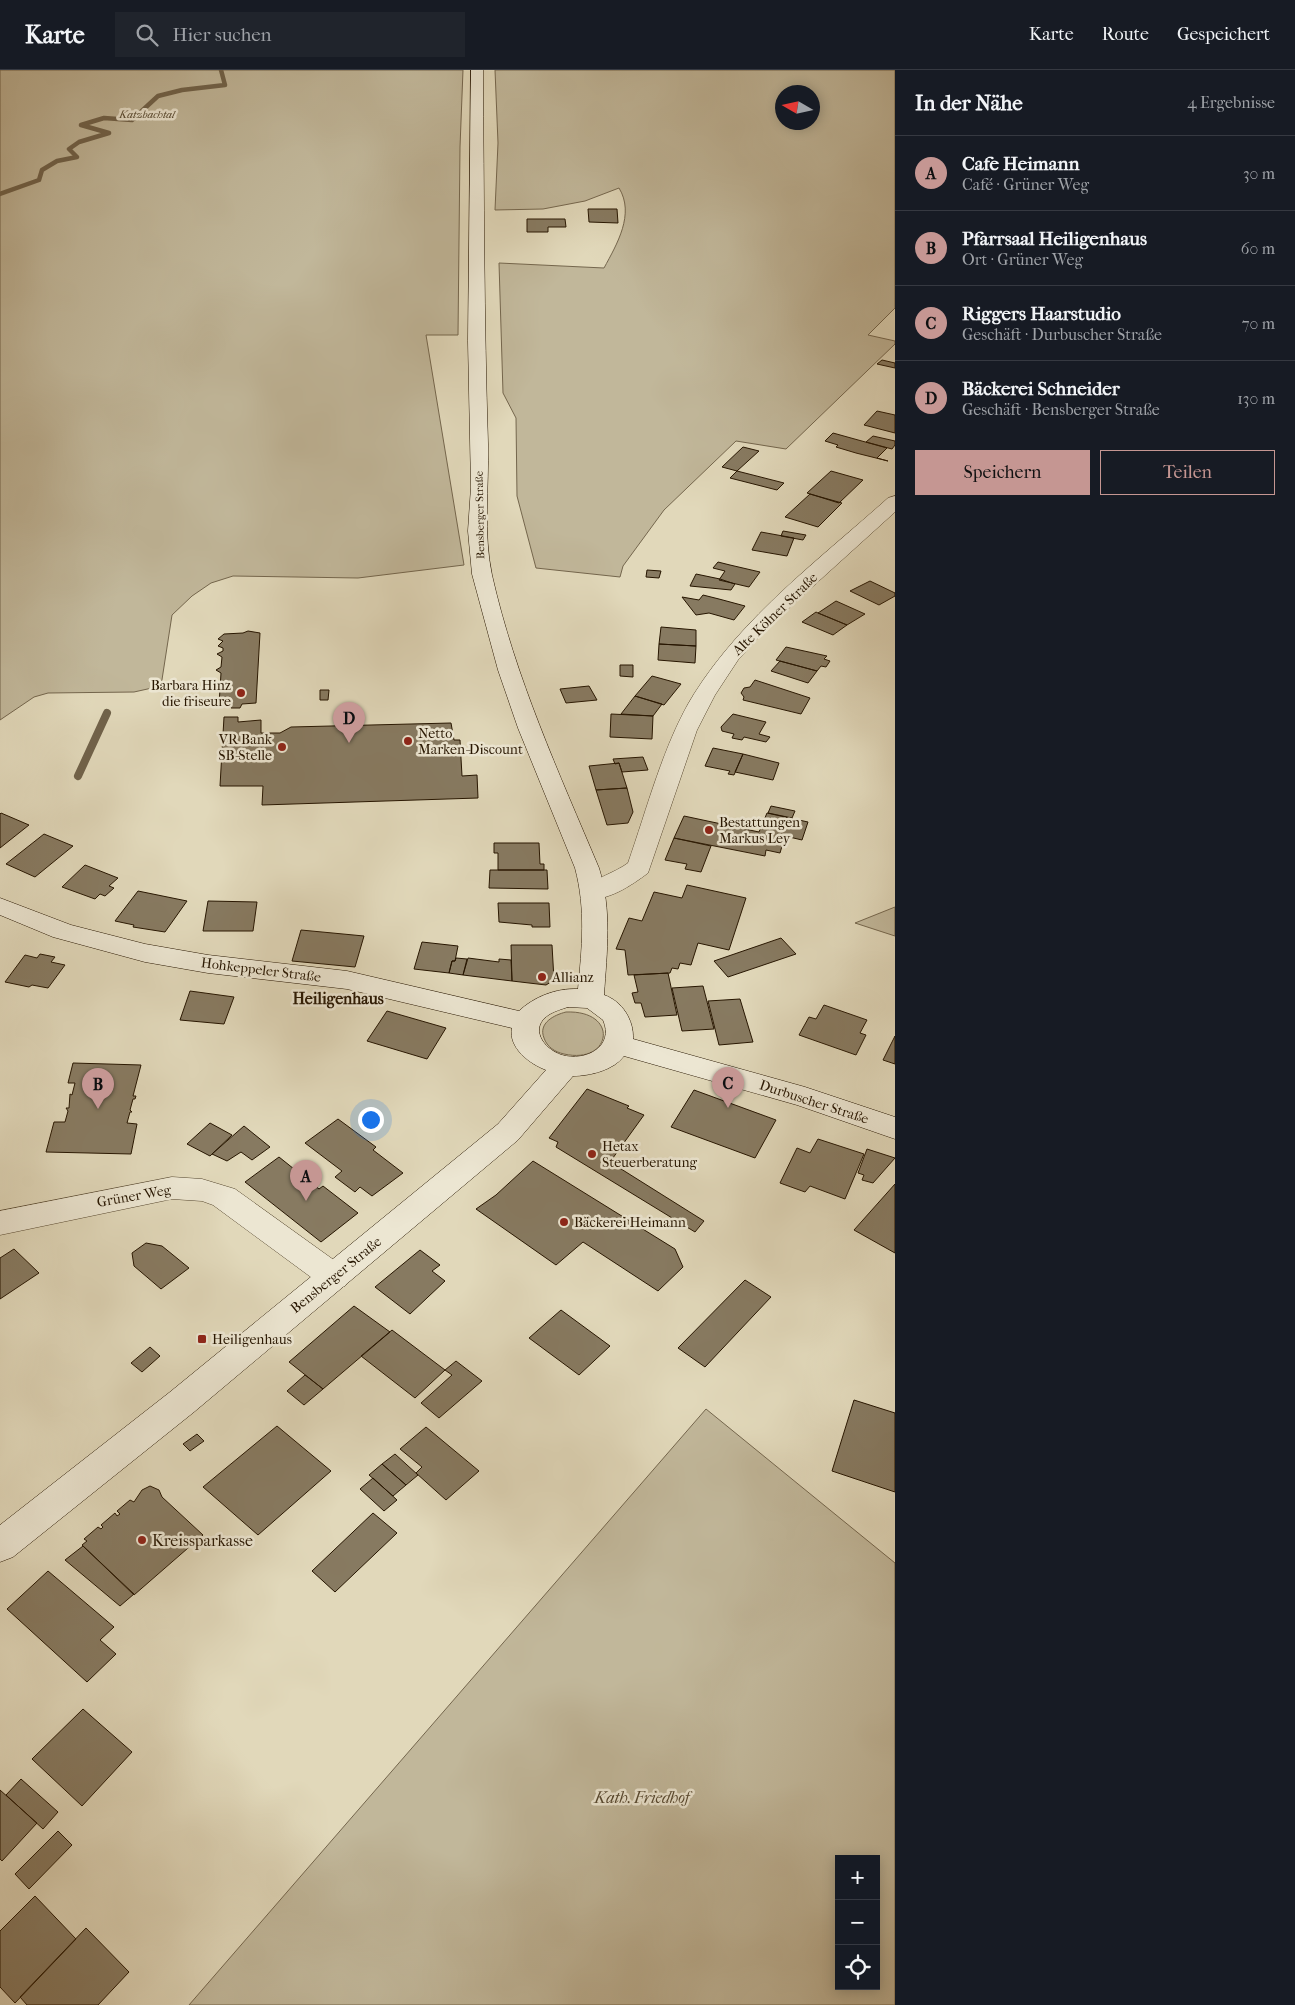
<!DOCTYPE html>
<html lang="de">
<meta charset="utf-8">
<style>
body{margin:0;font-family:"IM FELL French Canon",serif;background:#20242c;color:#f1f3f6}
.controls{position:absolute;right:15px;bottom:15px;display:grid;overflow:hidden;border-radius:0px;box-shadow:0 2px 12px #0003}
.controls button{width:45px;height:45px;display:grid;place-items:center;padding:0;border:0;border-bottom:1px solid #363941;background:#171b24;color:#f1f3f6;font:25px sans-serif}
.compass{position:absolute;left:775px;top:15px;width:45px;height:45px;border-radius:50%;background:#171b24;box-shadow:0 2px 12px #0003;rotate:279deg}
.you{position:absolute;left:370px;top:1049px;width:18px;height:18px;margin:-12px;border:4px solid #fff;border-radius:50%;background:#1a73e8;box-shadow:0 0 0 8px #1a73e833}
.badge{display:grid;place-items:center;width:32px;height:32px;border-radius:50%;background:#c59692;color:#111;font-size:16px;font-weight:700}
.pin{position:absolute;translate:-50% -41px;filter:drop-shadow(0 1px 2px #0008)}
.pin::after{content:'';position:absolute;top:26px;width:18px;height:15px;background:inherit;clip-path:polygon(0 0,100% 0,50% 100%)}
.list{margin:0;padding:0;list-style:none}
h2{display:flex;justify-content:space-between;align-items:center;height:65px;margin:0;padding:0 20px;font-size:21px}
h2 small{font-size:16px;font-weight:400;color:#9ea1a6}
.list li{display:grid;grid-template-columns:32px 1fr auto;gap:15px;align-items:center;box-sizing:border-box;height:75px;padding:0 20px;border-top:1px solid #363941}
.list b{display:block;font-size:19px;white-space:nowrap}
.list p{margin:0;font-size:16px;white-space:nowrap;color:#9ea1a6}
.list em{font-size:16px;font-style:normal;color:#9ea1a6}
.actions{display:flex;gap:10px;padding:15px 20px}
.actions a{flex:1;padding:11px 0;border:1px solid #c59692;border-radius:0px;text-align:center;font-size:18px;color:#c59692}
.actions .main{background:#c59692;color:#111}
.icon{flex:none;width:28px;height:28px;fill:none;stroke:currentColor;stroke-width:2;stroke-linecap:round;stroke-linejoin:round}
.map{position:relative;flex:none;width:895px;height:1935px;overflow:hidden}
header{display:flex;align-items:center;gap:30px;box-sizing:border-box;height:70px;padding:0 25px;background:#171b24;border-bottom:1px solid #363941}
header strong{font-size:24px}
nav{display:flex;gap:28px;margin-inline-start:auto;font-size:18px}
.search{width:350px;height:45px;background:#20242c;display:flex;align-items:center;gap:12px;box-sizing:border-box;padding:0 18px;border-radius:0px;color:#9ea1a6;font-size:19px}
main{display:flex}
aside{flex:1;background:#171b24}
.map>svg:first-child{display:block}
.green{fill:#c1b79a;stroke:#74664d;fill-rule:evenodd}
.lines{fill:none;stroke-linecap:round;stroke-linejoin:round}
.stream-far1{stroke:#70624a;stroke-width:4.5}
.stream{stroke:#70624a;stroke-width:8}
.building{fill:#877a61;stroke:#261500}
.street-casing{stroke:#55462e;stroke-width:1}
.secondary-casing{stroke:#261500;stroke-width:1}
.street{fill:#ece6d2;fill-rule:evenodd}
.secondary{fill:#ece6d2;fill-rule:evenodd}
.poi-dot{fill:#8f2418;stroke:#ece6d2;stroke-width:2}
.labels{text-anchor:middle;dominant-baseline:central;stroke-width:5;stroke-linejoin:round;paint-order:stroke}
.far-park-label{font-size:11px;font-style:italic;fill:#54462e;stroke:#ece6d2}
.far-street-label{font-size:11px;fill:#261500;stroke:#ece6d2}
.street-label{font-size:14px;fill:#261500;stroke:#ece6d2}
.poi-label{font-size:14px;fill:#261500;stroke:#ece6d2;text-anchor:start}
.quarter-label{font-size:16px;font-weight:bold;fill:#261500;stroke:#ece6d2}
.near-poi-label{font-size:16px;fill:#261500;stroke:#ece6d2;text-anchor:start}
.near-park-label{font-size:16px;font-style:italic;fill:#54462e;stroke:#ece6d2}
</style>
<header>
<strong>Karte</strong>
<div class="search"><svg class="icon" aria-label="search" viewBox="0 0 24 24"><circle cx="10" cy="10" r="6"/><path d="M15 15l6 6"/></svg>Hier suchen</div>
<nav><a>Karte</a><a>Route</a><a>Gespeichert</a></nav>
</header>
<main>
<div class="map">
<svg width="895" height="1935" viewBox="0 0 895 1935">
<rect width="100%" height="100%" fill="#e1d8ba"/>
<filter id="stains"><feTurbulence type="fractalNoise" baseFrequency=".004" numOctaves="4"/><feColorMatrix values="0 0 0 0 .2 0 0 0 0 .09 0 0 0 0 .02 0 0 0 .5 -.17"/></filter>
<radialGradient id="worn" r=".72"><stop offset=".6" stop-color="#630" stop-opacity="0"/><stop offset="1" stop-color="#630" stop-opacity=".3"/></radialGradient>
<path class="green" d="M0 0H463L460 77 458 265H426L464 495 358 508 233 506 211 513 192 526 172 545 161 616 134 622 48 623 34 627 0 650Z
M495 0H895V238L868 265 895 271V274L786 379 736 371 664 440 623 496 620 507 536 498 517 426 516 348 503 323 499 193 604 198C617 174 635 144 619 118L585 131 543 139 495 140 498 73ZM782 22H812V52H782Z
M895 837V866L855 853Z
M566 942C620 940 612 995 564 984 555 982 547 977 544 968 538 953 554 945 566 942Z
M706 1339 895 1493V1935H189ZM839 1789H876V1916H839Z"/>
<g class="lines">
<path class="stream-far1" d="M0 124 39 110 42 100 57 91 77 87 69 79 79 72 109 63 81 55 104 48 132 50 158 26 182 20 225 15 221 0"/>
<path class="stream" d="M78 706 107 643"/>
</g>
<path class="building" d="M588 139H617L618 153 589 152Z
M527 149H565L566 157H548V162H527Z
M882 290 895 293V298L877 294Z
M877 341 895 345V363L864 355Z
M833 363 887 378 877 388 888 391 856 383 836 377 838 375 825 371Z
M873 366 895 371V375L892 379 866 372Z
M743 377 759 381 737 401 722 397Z
M737 401 784 413 777 420 730 408Z
M831 401 863 410 839 433 807 423Z
M810 424 842 433 818 457 785 447Z
M783 461 806 465 803 470 781 466Z
M761 462 794 468 787 486 752 480Z
M718 492 730 495 760 502 749 517 719 510 725 501 713 498Z
M647 500 661 501 659 508 646 507Z
M696 504 720 509 735 514 731 520 690 516Z
M870 511 895 523V526L879 535 850 521Z
M703 525 719 529 745 536 734 550 709 543 696 545 682 527 699 530Z
M836 531 865 544 847 555 818 543Z
M816 542 818 543 847 555 833 565 802 552Z
M661 557 696 560V576L659 574Z
M248 561 260 563 256 633 242 634 240 638H231L232 634 219 635 221 603 216 600 221 597 222 587 217 584 223 581V578L218 576 223 571 218 569 224 564 243 563Z
M659 574 696 576 695 593 658 590Z
M786 577 827 586 824 589 830 591 826 597 821 596 817 601 776 590Z
M780 591 817 601 808 613 771 601Z
M620 595H633V607L620 606Z
M652 606 681 614 664 635 635 626Z
M755 610 810 628 801 644 743 630 744 627 741 623 744 618 750 617Z
M589 616 597 630 566 633 560 619Z
M320 620H329L328 630H320Z
M635 626 662 634 653 646 621 644Z
M611 644 653 646 652 669 610 667Z
M733 644 766 652 759 664 770 667 766 672 744 667 742 670 732 668 734 664 722 661 721 657Z
M224 647H238V652L261 650V663H280L291 657 451 653 454 670H460L462 706 477 705 478 728 262 735 263 716H220Z
M713 678 743 684 734 705 728 704 730 701 705 696Z
M743 684 779 693 773 710 735 702Z
M643 687 648 700 622 702 619 693 615 694 613 689Z
M619 693 627 718 596 720 589 696Z
M627 718 633 742 628 753 607 755 596 720Z
M771 736 795 741 792 748 768 743Z
M1 743 29 755 0 778V744Z
M767 743 808 752 802 770 785 766 780 783 766 780 765 786 674 768 684 746 759 762Z
M44 764 73 776 35 807 6 794Z
M674 768 711 776 701 802 685 799 687 794 665 790Z
M494 773H539L540 794H544V800H498V783H494Z
M85 795 118 808 109 816 114 818 105 826 100 824 95 829 62 817Z
M490 800H547L548 819 489 818Z
M687 815 746 828 729 880 698 873 691 895 680 893 678 899 672 898 670 903 628 905 625 880 616 879 629 848 642 851 654 822 682 828Z
M138 821 187 831 165 862 133 857 134 855 115 851Z
M208 831 257 832 253 861H203Z
M498 833H549L550 857H532V855L499 852Z
M301 860 364 866 355 897 292 891Z
M781 868 796 884 728 907 714 891Z
M422 872 458 876 455 891H452L449 903 414 899Z
M511 875H552L554 910 546 915 512 911Z
M40 884 55 887 51 892 65 895 48 918 32 915 29 917 5 912 25 885 37 888Z
M456 888 467 889 463 905 449 903 452 891H455Z
M468 888 499 892V889L511 890 512 911 463 905Z
M668 903 677 945 645 947 641 933H635L632 923 638 922 634 905Z
M703 916 714 959 682 961 672 918Z
M190 921 234 927 224 954 180 950Z
M740 929 753 972 719 975 708 931Z
M824 935 867 950 860 963 866 965 856 985 799 965 809 947 816 949Z
M387 941 446 958 427 989 367 971Z
M895 966V994L883 990Z
M73 993 141 995 133 1026H136L135 1029H133L130 1040 132 1042H130L127 1053 137 1054 131 1084 46 1082 54 1052H65L68 1041 66 1038H69L70 1024 72 1025 75 1013H68Z
M587 1019 629 1036 627 1038 644 1045 610 1092 704 1151 695 1162 556 1077 558 1072 549 1068Z
M694 1020 776 1050 755 1088 671 1057Z
M338 1049 376 1077 373 1080 403 1103 372 1126 360 1117 355 1122 335 1107 342 1101 305 1073Z
M210 1053 232 1065 210 1086 187 1074Z
M244 1056 270 1077 252 1090 241 1082 227 1091 212 1084Z
M818 1069 864 1084 845 1129 810 1116 805 1122 780 1113 797 1078 810 1083Z
M867 1079 895 1088 873 1113 862 1110 864 1105 858 1103Z
M279 1087 319 1119 323 1116 358 1143 321 1172 245 1112Z
M533 1091 675 1179 683 1197 658 1221 583 1172 556 1195 476 1139 496 1125Z
M895 1114V1183L854 1160Z
M146 1173 162 1176 189 1198 161 1219 134 1196 132 1183Z
M14 1179 39 1203 0 1229V1188Z
M420 1180 440 1195 432 1201 445 1211 410 1244 375 1217Z
M745 1210 771 1227 705 1297 678 1278Z
M354 1236 390 1262 323 1319 289 1292Z
M561 1240 610 1276 579 1305 529 1268Z
M392 1260 445 1300 415 1328 361 1286Z
M150 1277 160 1286 142 1302 131 1293Z
M456 1291 482 1311 439 1348 421 1333 452 1305 445 1300Z
M305 1305 323 1319 304 1335 287 1321Z
M854 1330 895 1343V1422L832 1401Z
M277 1356 331 1401 258 1465 203 1417Z
M426 1357 479 1401 446 1430 416 1403 422 1397 400 1379Z
M197 1364 204 1371 190 1381 183 1374Z
M395 1384 418 1405 406 1415 382 1394Z
M382 1394 406 1415 393 1426 369 1405Z
M373 1408 397 1430 384 1441 360 1419Z
M150 1416 159 1420 162 1427 203 1465 134 1525 82 1475 87 1471 84 1469 98 1457 101 1459 103 1457 101 1455 115 1443 117 1446 120 1444 117 1441 130 1430 134 1432 142 1420Z
M373 1443 397 1463 335 1522 312 1501Z
M83 1476 134 1524 120 1536 65 1490Z
M48 1501 114 1557 100 1570 116 1584 87 1612 7 1539Z
M83 1639 132 1682 82 1736 32 1689Z
M21 1709 58 1742 43 1759 6 1725Z
M0 1720 37 1753 2 1791 0 1789Z
M58 1761 72 1775 29 1819 15 1804Z
M35 1826 76 1869 15 1933 0 1917V1861Z
M86 1858 129 1902 98 1935H27L20 1927Z"/>
<g class="lines">
<defs>
<path id="street" d="M895 426V442L767 558 738 590 715 625 697 660 648 803C632 815 606 833 585 828L581 822C589 810 615 803 628 793 647 739 664 672 694 624 743 546 820 489 888 428Z
M172 1107 202 1109 235 1119 345 1198 350 1207 345 1216 334 1219 323 1216 213 1135 202 1131 172 1129 0 1165V1141Z"/>
<path id="secondary" d="M471 0H483C484 125 484 249 488 374 489 417 483 463 492 505 515 607 559 703 599 798 612 840 607 881 604 925 622 931 634 950 633 969L805 1017 895 1047V1069L797 1035 624 986C614 1000 590 1006 573 1006L518 1070 194 1342 13 1487 0 1492V1455L170 1322 498 1054 546 1000C530 994 508 978 512 958L347 919 208 903 145 892 53 867 0 845V828L71 855 145 874 208 885 347 901 519 941C534 927 556 918 578 919 582 878 586 839 575 798L518 658 498 600 472 504 468 461 471 417 468 271ZM568 937 587 938 603 950C615 977 585 992 562 985 543 979 528 957 550 944 555 941 562 939 568 937Z"/>
</defs>
<use href="#street" class="street-casing"/>
<use href="#secondary" class="secondary-casing"/>
<use href="#street" class="street"/>
<use href="#secondary" class="secondary"/>
</g>
<g class="poi-dot">
<circle cx="241" cy="623" r="5"/>
<circle cx="408" cy="671" r="5"/>
<circle cx="282" cy="677" r="5"/>
<circle cx="709" cy="760" r="5"/>
<circle cx="542" cy="907" r="5"/>
<circle cx="592" cy="1084" r="5"/>
<circle cx="564" cy="1152" r="5"/>
<rect x="197" y="1264" width="10" height="10" rx="2.5"/>
<circle cx="142" cy="1470" r="5"/>
</g>
<g class="labels">
<g class="far-park-label">
<text x="147" y="44">Katzbachtal</text>
</g>
<g class="far-street-label">
<text transform="translate(480 445) rotate(-91)">Bensberger Straße</text>
</g>
<g class="street-label">
<text transform="translate(775 544) rotate(-44)">Alte Kölner Straße</text>
<text transform="translate(261 900) rotate(7)">Hohkeppeler Straße</text>
<text transform="translate(814 1032) rotate(18)">Durbuscher Straße</text>
<text transform="translate(134 1126) rotate(-10)">Grüner Weg</text>
<text transform="translate(336 1205) rotate(-39)">Bensberger Straße</text>
</g>
<g class="poi-label">
<text x="231" y="615" text-anchor="end">Barbara Hinz<tspan x="231" dy="16">die friseure</tspan></text>
<text x="418" y="663">Netto<tspan x="418" dy="16">Marken-Discount</tspan></text>
<text x="272" y="669" text-anchor="end">VR Bank<tspan x="272" dy="16">SB-Stelle</tspan></text>
<text x="719" y="752">Bestattungen<tspan x="719" dy="16">Markus Ley</tspan></text>
<text x="552" y="907">Allianz</text>
<text x="602" y="1076">Hetax<tspan x="602" dy="16">Steuerberatung</tspan></text>
<text x="574" y="1152">Bäckerei Heimann</text>
<text x="212" y="1269">Heiligenhaus</text>
</g>
<g class="quarter-label">
<text x="338" y="928">Heiligenhaus</text>
</g>
<g class="near-poi-label">
<text x="152" y="1470">Kreissparkasse</text>
</g>
<g class="near-park-label">
<text x="642" y="1727">Kath. Friedhof</text>
</g>
</g>
<rect width="100%" height="100%" filter="url(#stains)"/>
<rect width="100%" height="100%" fill="url(#worn)"/>
</svg>
<div class="controls">
<button>+</button>
<button>−</button>
<button><svg class="icon" aria-label="locate" viewBox="0 0 24 24"><circle cx="12" cy="12" r="6"/><path d="M12 2v4M12 18v4M2 12h4M18 12h4"/></svg></button>
</div>
<svg class="compass" viewBox="-18 -18 36 36"><path d="M0-13l5 13h-10z" fill="#e53935"/><path d="M0 13l5-13h-10z" fill="#9ea1a6"/></svg>
<div class="you"></div>
<div class="pin badge" style="left:306px;top:1131px">A</div>
<div class="pin badge" style="left:98px;top:1039px">B</div>
<div class="pin badge" style="left:728px;top:1038px">C</div>
<div class="pin badge" style="left:349px;top:673px">D</div>
</div>
<aside>
<h2>In der Nähe<small>4 Ergebnisse</small></h2>
<ul class="list">
<li><span class="badge">A</span><div><b>Cafe Heimann</b><p>Café · Grüner Weg</p></div><em>30 m</em></li>
<li><span class="badge">B</span><div><b>Pfarrsaal Heiligenhaus</b><p>Ort · Grüner Weg</p></div><em>60 m</em></li>
<li><span class="badge">C</span><div><b>Riggers Haarstudio</b><p>Geschäft · Durbuscher Straße</p></div><em>70 m</em></li>
<li><span class="badge">D</span><div><b>Bäckerei Schneider</b><p>Geschäft · Bensberger Straße</p></div><em>130 m</em></li>
</ul>
<div class="actions"><a class="main">Speichern</a><a>Teilen</a></div>
</aside>
</main>
